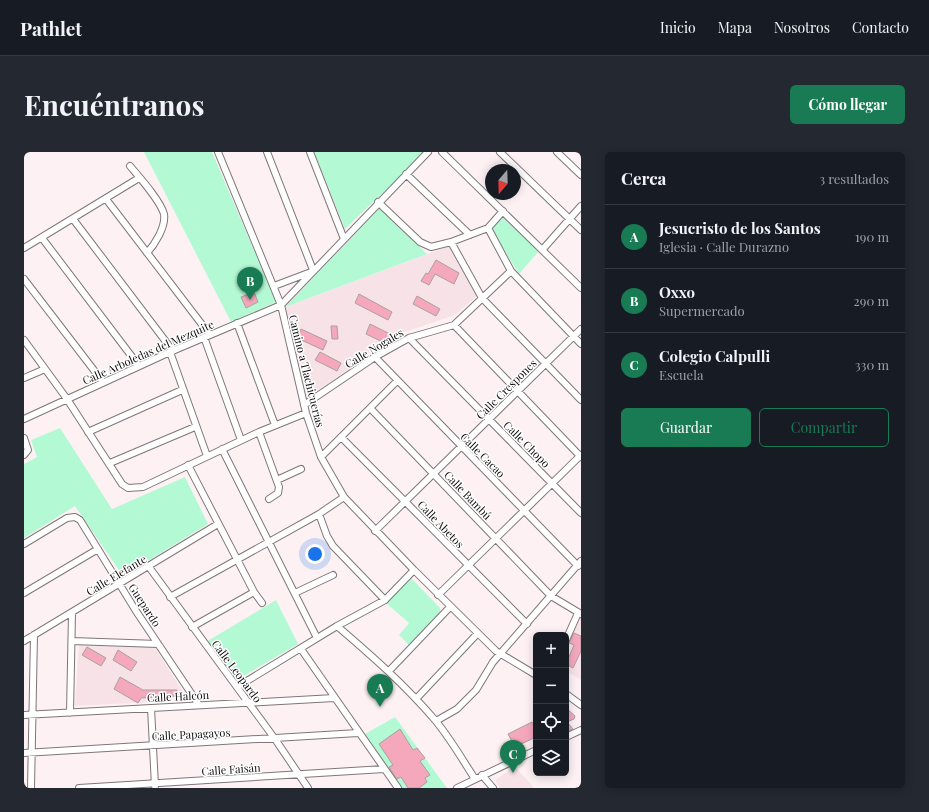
<!DOCTYPE html>
<html lang="es">
<meta charset="utf-8">
<style>
body{margin:0;font-family:"Playfair Display",serif;background:#242831;color:#f1f3f6}
.controls{position:absolute;right:12px;bottom:12px;display:grid;overflow:hidden;border-radius:6px;box-shadow:0 2px 10px #0003}
.controls button{width:36px;height:36px;display:grid;place-items:center;padding:0;border:0;border-bottom:1px solid #363941;background:#171b24;color:#f1f3f6;font:20px sans-serif}
.compass{position:absolute;left:461px;top:12px;width:36px;height:36px;border-radius:50%;background:#171b24;box-shadow:0 2px 10px #0003;rotate:199deg}
.you{position:absolute;left:291px;top:402px;width:14px;height:14px;margin:-10px;border:3px solid #fff;border-radius:50%;background:#1a73e8;box-shadow:0 0 0 6px #1a73e833}
.badge{display:grid;place-items:center;width:26px;height:26px;border-radius:50%;background:#187b53;color:#fff;font-size:13px;font-weight:700}
.pin{position:absolute;translate:-50% -33px;filter:drop-shadow(0 1px 2px #0008)}
.pin::after{content:'';position:absolute;top:21px;width:14px;height:12px;background:inherit;clip-path:polygon(0 0,100% 0,50% 100%)}
.list{margin:0;padding:0;list-style:none}
h2{display:flex;justify-content:space-between;align-items:center;height:52px;margin:0;padding:0 16px;font-size:17px}
h2 small{font-size:13px;font-weight:400;color:#9ea1a6}
.list li{display:grid;grid-template-columns:26px 1fr auto;gap:12px;align-items:center;box-sizing:border-box;height:64px;padding:0 16px;border-top:1px solid #363941}
.list b{display:block;font-size:15px;white-space:nowrap}
.list p{margin:0;font-size:13px;white-space:nowrap;color:#9ea1a6}
.list em{font-size:13px;font-style:normal;color:#9ea1a6}
.actions{display:flex;gap:8px;padding:12px 16px}
.actions a{flex:1;padding:9px 0;border:1px solid #187b53;border-radius:6px;text-align:center;font-size:14px;color:#187b53}
.actions .main{background:#187b53;color:#fff}
.icon{flex:none;width:22px;height:22px;fill:none;stroke:currentColor;stroke-width:2;stroke-linecap:round;stroke-linejoin:round}
.map{position:relative;flex:none;width:557px;height:636px;overflow:hidden;border-radius:6px}
header{display:flex;align-items:center;gap:24px;box-sizing:border-box;height:56px;padding:0 20px;background:#171b24;border-bottom:1px solid #363941}
header strong{font-size:19px}
nav{display:flex;gap:22px;margin-inline-start:auto;font-size:14px}
.intro{display:flex;align-items:center;justify-content:space-between;box-sizing:border-box;height:96px;padding:0 24px}
h1{margin:0;font-size:28px}
.button{padding:10px 18px;border-radius:6px;background:#187b53;color:#fff;font-size:14px;font-weight:700}
main{display:flex;gap:24px;padding:0 24px}
aside{flex:1;background:#171b24;border-radius:6px;box-shadow:0 2px 10px #0003}
.map>svg:first-child{display:block}
.built{fill:#f7e3e7}
.green{fill:#b3fad4}
.building{fill:#f5a8bc;stroke:#aa9fa2}
.lines{fill:none;stroke-linecap:round;stroke-linejoin:round}
.minor-casing{stroke:#7f7678;stroke-width:8}
.minor{stroke:#fff;stroke-width:6}
.labels{text-anchor:middle;dominant-baseline:central;stroke-width:3;stroke-linejoin:round;paint-order:stroke}
.street-label{font-size:11px;fill:#0e0b0c;stroke:#fff}
</style>
<header>
<strong>Pathlet</strong>
<nav><a>Inicio</a><a>Mapa</a><a>Nosotros</a><a>Contacto</a></nav>
</header>
<div class="intro"><h1>Encuéntranos</h1><a class="button">Cómo llegar</a></div>
<main>
<div class="map">
<svg width="557" height="636" viewBox="0 0 557 636">
<rect width="100%" height="100%" fill="#fdf1f4"/>
<path class="built" d="M425 94 453 144 431 163 381 180 283 245 261 155Z
M555 465 557 466V528L542 519V494Z
M55 491 130 494 164 548 51 554Z
M491 615 507 632 510 636H476L471 628Z"/>
<path class="green" d="M120 0H188L252 150 207 170Z
M290 0H401L321 77Z
M356 56 403 102 261 155Z
M477 64 515 99 495 122 467 77Z
M36 276 88 357 161 325 184 372 99 424 51 354 0 386V312L13 305 7 288Z
M387 426 416 456V461L385 493 375 483 385 471 362 451Z
M252 448 274 492 211 529 182 490Z
M371 565 423 636H378L341 582Z"/>
<path class="building" d="M412 108 435 121 430 132 411 122 405 133 397 129 402 121 404 122Z
M230 140 234 150 222 156 217 145Z
M335 142 368 160 364 168 331 151Z
M393 144 416 157 412 164 389 152Z
M346 172 368 183 363 192 342 182Z
M307 174H313L314 187H308Z
M277 177 303 189 299 198 273 186Z
M296 200 317 211 313 219 291 208Z
M550 481 557 484V499L549 516 542 512 550 493 545 491Z
M63 495 82 506 77 514 58 503Z
M94 498 113 510 107 519 89 508Z
M96 525 119 538H153V544L117 546 114 551 90 537Z
M542 556 551 564 550 567 543 570 549 577 542 580Z
M508 570 512 577V585L491 595 484 582Z
M376 577 389 598 393 596 401 606 396 609 406 623 401 626 403 630 395 636H384L377 625 373 627 365 615 369 613 355 592Z"/>
<g class="lines">
<defs>
<path id="minor" d="M194 0 257 153 282 261 297 305 320 345 390 418 472 499 512 523
M243 0 289 118
M286 0 320 87
M418 0 557 136
M476 0 557 78
M533 0 557 23
M106 14C116 26 136 48 140 62 142 75 131 92 123 101
M382 22 446 83
M82 47 186 183
M354 50 396 90 407 95 427 90 464 76 479 59
M49 67 149 199
M464 76 487 119 557 192
M18 86 115 214
M427 90 458 146 557 248
M0 96 115 26
M519 97 557 54
M0 127 79 230
M250 134 287 120
M213 171 251 273
M430 173 557 305
M180 185 217 288
M385 186 557 361
M0 188 43 247 98 332 104 336 119 335 235 280 282 261
M146 200 183 304
M351 205 554 414
M0 226 21 217
M280 253 351 205 385 186 430 173 487 119
M346 256 527 444 557 462
M0 267 146 200 257 153 404 0
M64 280 158 238
M235 280 255 335 254 341 245 347
M317 285 503 472
M0 286 4 298 0 303
M198 297 293 486
M297 305 373 229
M86 311 171 275
M164 313 230 440 238 451
M253 328 277 317
M295 362 303 384 309 394 361 448
M351 379 557 177
M0 392 43 366 51 365 56 368 112 459 175 553
M125 415 251 587 284 636
M0 441 74 397
M271 441 309 423
M414 443 557 303
M146 445 295 362 320 345
M313 474C348 504 381 533 411 568 426 586 438 607 451 627
M168 475 230 440
M542 488 554 461
M0 489 194 372
M48 489 134 492
M277 497 374 636
M365 519 426 455
M213 535 313 474 361 448 390 418
M542 542 557 553
M392 547 453 482
M127 556 131 634
M46 561 48 461
M0 563 310 546
M412 569 433 557 452 538 469 510 557 409
M542 585 557 578
M0 601 334 581
M458 623 469 636
M7 636 10 483
M55 636 360 617
M433 636 512 598"/>
</defs>
<use href="#minor" class="minor-casing"/>
<use href="#minor" class="minor"/>
</g>
<g class="labels">
<g class="street-label">
<text transform="translate(350 196) rotate(-31)">Calle Nogales</text>
<text transform="translate(124 200) rotate(-24)">Calle Arboledas del Mezquite</text>
<text transform="translate(283 219) rotate(76)">Camino a Tlachicuerías</text>
<text transform="translate(482 237) rotate(-45)">Calle Crespones</text>
<text transform="translate(503 292) rotate(45)">Calle Chopo</text>
<text transform="translate(459 303) rotate(45)">Calle Cacao</text>
<text transform="translate(444 343) rotate(46)">Calle Bambú</text>
<text transform="translate(417 372) rotate(46)">Calle Abetos</text>
<text transform="translate(92 423) rotate(-31)">Calle Elefante</text>
<text transform="translate(121 453) rotate(57)">Guepardo</text>
<text transform="translate(213 519) rotate(53)">Calle Leopardo</text>
<text transform="translate(154 544) rotate(-3)">Calle Halcón</text>
<text transform="translate(167 582) rotate(-3)">Calle Papagayos</text>
<text transform="translate(207 617) rotate(-4)">Calle Faisán</text>
</g>
</g>
</svg>
<div class="controls">
<button>+</button>
<button>−</button>
<button><svg class="icon" aria-label="locate" viewBox="0 0 24 24"><circle cx="12" cy="12" r="6"/><path d="M12 2v4M12 18v4M2 12h4M18 12h4"/></svg></button>
<button><svg class="icon" aria-label="layers" viewBox="0 0 24 24"><path d="M12 4l9 5-9 5-9-5zM3 14l9 5 9-5"/></svg></button>
</div>
<svg class="compass" viewBox="-18 -18 36 36"><path d="M0-13l5 13h-10z" fill="#e53935"/><path d="M0 13l5-13h-10z" fill="#9ea1a6"/></svg>
<div class="you"></div>
<div class="pin badge" style="left:356px;top:555px">A</div>
<div class="pin badge" style="left:226px;top:148px">B</div>
<div class="pin badge" style="left:489px;top:621px">C</div>
</div>
<aside>
<h2>Cerca<small>3 resultados</small></h2>
<ul class="list">
<li><span class="badge">A</span><div><b>Jesucristo de los Santos</b><p>Iglesia · Calle Durazno</p></div><em>190 m</em></li>
<li><span class="badge">B</span><div><b>Oxxo</b><p>Supermercado</p></div><em>290 m</em></li>
<li><span class="badge">C</span><div><b>Colegio Calpulli</b><p>Escuela</p></div><em>330 m</em></li>
</ul>
<div class="actions"><a class="main">Guardar</a><a>Compartir</a></div>
</aside>
</main>
